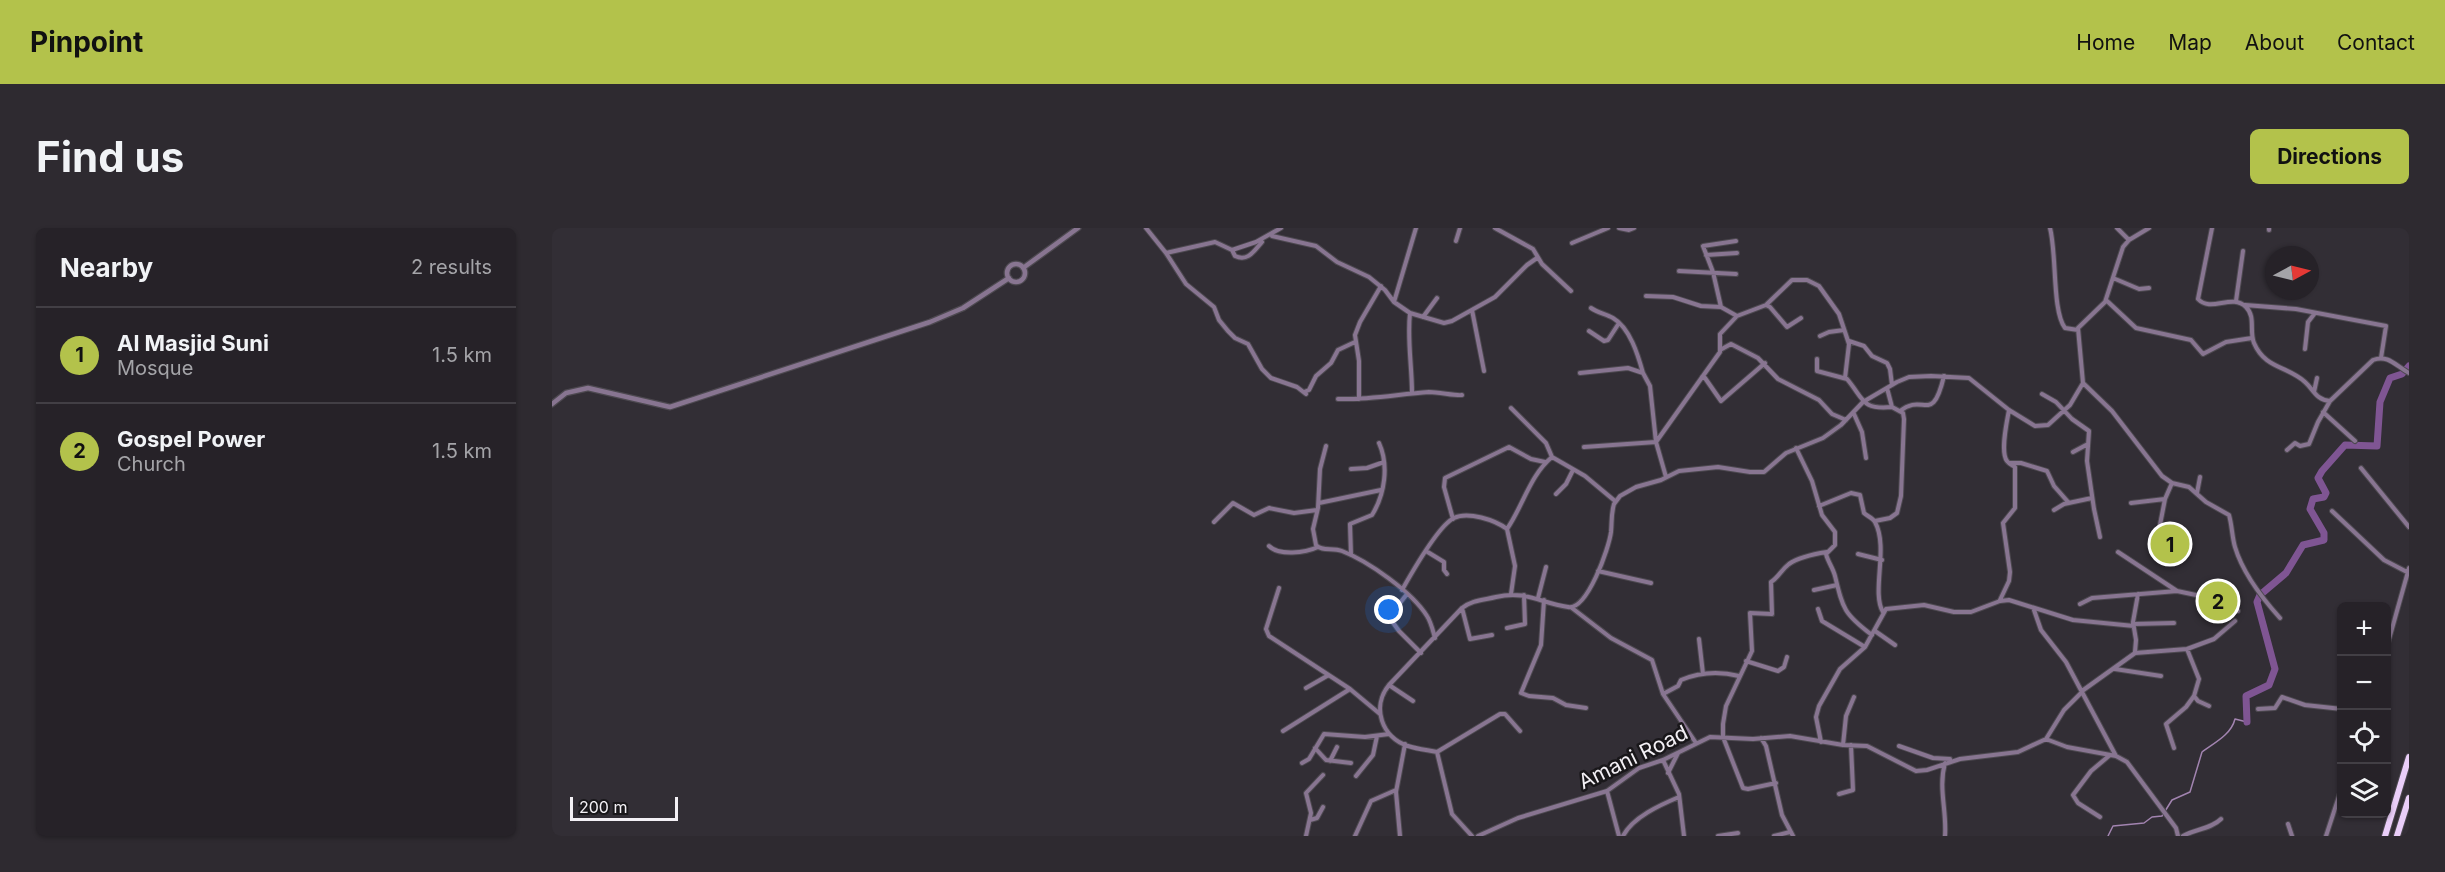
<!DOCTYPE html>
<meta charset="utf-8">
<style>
body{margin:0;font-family:Inter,sans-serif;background:#2e2a30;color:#f1f3f6}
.controls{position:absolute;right:18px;bottom:18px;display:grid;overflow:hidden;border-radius:9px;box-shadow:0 2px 4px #0004}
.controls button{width:54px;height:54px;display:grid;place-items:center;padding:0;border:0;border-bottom:2px solid #423f45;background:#262228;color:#f1f3f6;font:30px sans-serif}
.compass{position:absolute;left:1713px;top:18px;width:54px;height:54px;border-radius:50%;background:#262228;box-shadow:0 2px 4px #0004;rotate:83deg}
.scale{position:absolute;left:18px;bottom:15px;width:108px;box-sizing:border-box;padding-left:6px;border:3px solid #f3f0f5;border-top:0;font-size:16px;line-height:21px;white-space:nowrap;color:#f3f0f5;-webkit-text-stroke:4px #19171a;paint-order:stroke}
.you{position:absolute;left:837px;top:382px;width:21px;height:21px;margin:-15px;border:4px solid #fff;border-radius:50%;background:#1a73e8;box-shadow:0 0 0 9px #1a73e833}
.badge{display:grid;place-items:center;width:39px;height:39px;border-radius:50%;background:#b3c24b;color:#111;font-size:20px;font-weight:700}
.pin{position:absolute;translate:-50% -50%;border:3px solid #fff;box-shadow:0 2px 6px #0006}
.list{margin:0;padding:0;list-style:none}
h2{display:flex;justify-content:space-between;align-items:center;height:78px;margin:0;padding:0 24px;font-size:26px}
h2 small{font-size:20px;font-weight:400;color:#a4a4a8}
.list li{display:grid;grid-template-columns:39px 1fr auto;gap:18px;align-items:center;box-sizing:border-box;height:96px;padding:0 24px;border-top:2px solid #423f45}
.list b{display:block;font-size:22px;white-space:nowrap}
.list p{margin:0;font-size:20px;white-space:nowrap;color:#a4a4a8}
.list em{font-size:20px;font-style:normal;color:#a4a4a8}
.icon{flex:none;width:33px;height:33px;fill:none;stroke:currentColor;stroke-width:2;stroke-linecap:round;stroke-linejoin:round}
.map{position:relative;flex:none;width:1857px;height:608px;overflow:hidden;border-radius:9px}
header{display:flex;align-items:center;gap:36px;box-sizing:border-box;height:84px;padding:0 30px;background:#b3c24b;color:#111}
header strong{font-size:28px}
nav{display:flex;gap:33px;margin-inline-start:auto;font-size:21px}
.intro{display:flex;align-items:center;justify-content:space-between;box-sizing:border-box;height:144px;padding:0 36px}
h1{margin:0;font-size:42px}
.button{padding:15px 27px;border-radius:9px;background:#b3c24b;color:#111;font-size:21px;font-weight:700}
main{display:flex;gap:36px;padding:0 36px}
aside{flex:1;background:#262228;border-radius:9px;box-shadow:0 2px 4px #0004}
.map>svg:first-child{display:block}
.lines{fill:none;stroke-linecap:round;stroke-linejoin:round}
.stream{stroke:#a284b0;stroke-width:1.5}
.river{stroke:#7f5593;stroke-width:7}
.minor-casing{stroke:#4d4950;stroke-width:6}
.tertiary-casing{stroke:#4d4950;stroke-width:7}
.trunk-casing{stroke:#4d4950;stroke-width:8}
.minor{stroke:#887591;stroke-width:4}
.tertiary{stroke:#887591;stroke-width:4.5}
.trunk{stroke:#eacef9;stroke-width:6}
.labels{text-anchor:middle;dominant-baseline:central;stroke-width:5;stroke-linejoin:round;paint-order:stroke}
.street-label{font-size:21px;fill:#f3f0f5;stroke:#19171a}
</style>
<header>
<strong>Pinpoint</strong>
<nav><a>Home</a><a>Map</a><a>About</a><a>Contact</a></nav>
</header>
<div class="intro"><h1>Find us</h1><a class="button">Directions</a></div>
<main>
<aside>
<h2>Nearby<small>2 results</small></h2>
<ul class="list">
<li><span class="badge">1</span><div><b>Al Masjid Suni</b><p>Mosque</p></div><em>1.5 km</em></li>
<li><span class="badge">2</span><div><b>Gospel Power</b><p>Church</p></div><em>1.5 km</em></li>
</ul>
</aside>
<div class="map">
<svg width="1857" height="608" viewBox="0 0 1857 608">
<rect width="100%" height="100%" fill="#322e35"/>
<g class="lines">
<path class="stream" d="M1556 608 1561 598 1592 595 1600 589 1610 588 1620 572 1638 564 1650 524C1662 515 1679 507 1683 491L1695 494"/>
<path class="river" d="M1695 494 1694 468 1717 457 1723 441 1705 374 1708 367 1734 345 1751 317 1772 312V305L1758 281 1761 271 1772 269 1774 265 1766 250 1770 243 1793 217 1825 218 1828 174 1838 150 1850 146 1857 138"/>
<defs>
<path id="minor" d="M594 0 614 25
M729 0 704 14 680 22 663 14 614 25 634 56 662 79 667 92 676 103 683 110 696 116 710 141 719 150 745 159 754 166
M943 0 981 21 990 36 1019 63
M1067 0 1077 2 1082 0
M1498 0C1505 27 1500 83 1513 100L1526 102
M1565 0 1577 12
M1660 0 1646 71C1659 85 1680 65 1694 79 1704 89 1697 103 1702 115 1713 141 1736 138 1753 154 1762 162 1764 172 1778 173
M1717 0V2
M720 8 764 18 785 34 817 49 833 62 842 74 858 85 892 95 900 93 943 69 975 37 985 30
M904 13 908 0
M1020 15 1056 0
M680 22 683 28C696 34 702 23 710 14
M1154 27 1185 25
M1127 43 1184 46
M1561 50 1587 61 1597 60
M1094 68 1121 69 1149 78 1169 79 1185 88
M1554 72 1584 100 1639 112 1651 126 1674 114 1700 110
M1684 73 1691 23
M842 74 864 0
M1215 76 1240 52H1255L1267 58 1287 86 1297 116 1293 150
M1693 77 1744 81 1834 98 1829 130
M1169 79 1161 44 1151 18 1184 13
M1039 80C1046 85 1054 86 1061 90 1078 100 1086 127 1091 145
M920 82 932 143
M858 85C855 112 860 138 860 165
M871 89 885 70
M1037 103 1052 113 1056 112 1067 95
M1268 108 1277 104 1292 102
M1297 113 1312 118 1320 128 1335 135 1338 141 1340 157
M1753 121 1756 94 1763 85
M1168 122 1179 116 1206 130 1226 151 1267 172 1280 186 1294 192
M1265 131V143L1295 151C1312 171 1309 182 1340 179
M1028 145 1076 140 1091 145 1098 158 1104 214 1114 249
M1150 149 1153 150 1169 173 1213 135
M1531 155 1560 183 1610 248 1620 255 1637 259 1654 274 1677 287C1680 297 1680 309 1683 319 1691 346 1710 370 1728 390
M752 164 757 162 764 148 779 135 786 122 803 114
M1762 164 1765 150
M1490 166 1504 174 1520 191 1537 203 1535 233 1542 281 1548 309
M786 171C817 172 847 166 877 164 887 164 904 168 910 167
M807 171V133L803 107 808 94 829 58
M959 180 994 215 1000 229 1033 248 1063 273
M1348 183C1372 164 1380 198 1392 148
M1771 184 1803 213
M1302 186 1310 204 1314 230
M774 218 768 241 766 280 761 301 764 317C770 324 781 319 790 323 816 333 860 364 875 388 879 394 881 403 883 410
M1032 219 1104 214 1168 124V106L1185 88 1214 77 1218 79 1235 99 1249 90
M1244 220 1260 253 1270 287 1283 304V317L1274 326C1276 334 1281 340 1283 348 1291 381 1292 386 1320 407
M1735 222 1743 215 1748 218 1757 216 1766 194 1778 173 1821 132C1836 126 1844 138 1857 145
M1521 224 1536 216
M1458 235H1469L1495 243 1502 258 1517 275
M1809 240 1857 299
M799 241 815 240 832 234
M1620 255 1613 271 1607 302 1608 307 1621 311
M1645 265 1648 249
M1004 266 1014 256 1021 242
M767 275 829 262
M1579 275 1613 271
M1267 278 1299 265 1308 267 1312 285C1315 288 1321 290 1323 294 1337 320 1319 364 1331 384
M1502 282 1512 276 1540 270
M1780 283 1832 332 1855 344
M901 291 892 259 893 250 957 219 979 231 993 234
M1323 293 1338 290 1345 285 1349 268 1352 191 1351 185 1340 179 1335 160
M662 294 681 275 702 287 717 280 742 285 765 282
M955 301C971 278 978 247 1000 229
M717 318C727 328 753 325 766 319
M874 323 892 334V342L895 346
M1566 324 1625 363 1663 371 1686 383
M1306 326 1330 332
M799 327 798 296 820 287C833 266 837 237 827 215
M1046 343 1099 355
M727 360 714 401 717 408 798 461 828 486
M850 362C859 346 887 297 902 290 916 283 943 292 955 301L963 338 959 366
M1262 362 1285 357
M855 366 837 389 847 403 869 425
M986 370 994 339
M992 372 989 417 969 465 977 468 1001 470 1014 477 1034 480
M1448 372 1457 353 1458 344 1451 295 1463 280V239C1460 237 1457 236 1455 233 1448 224 1455 193 1457 182
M1528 376 1540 370 1625 363
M910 380 918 411 940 407
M1020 380 1059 410 1100 432 1111 466 1144 515
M1266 381 1270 393 1313 419
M1482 382 1489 402 1514 434 1564 528
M1581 396 1622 395
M955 400 973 396 972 367
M1323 403 1343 417
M1147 411 1151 446
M1635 421 1647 451 1642 468 1646 473 1657 478
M1834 422 1857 340
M1583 424 1584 412 1581 394 1586 366
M1194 433 1226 443 1232 439 1235 429
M1563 441 1609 448
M837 457 861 473
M754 460 775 448
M1530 463 1583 425 1635 421 1662 411 1683 393
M1111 466 1126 458 1129 452C1148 444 1167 443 1187 448
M1706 481 1723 480 1730 469 1753 477 1790 481
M731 503 798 461
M1209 510 1214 518 1230 587 1241 608
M1494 511 1512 482 1530 464
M1269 514 1264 489 1267 478 1288 441 1313 419 1334 381 1372 377 1402 384H1419L1448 373 1457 372 1521 392 1582 398
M1291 517 1294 488 1302 469
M1347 518 1381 530 1398 531
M763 520 774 532 799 535
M1622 520 1614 496 1634 479 1642 468
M885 524 948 486H953L968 503
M1111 532 1127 566 1132 608
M778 533 785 519
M750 535 757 531 772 506 813 509 837 506
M1116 545 1126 525
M804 548 821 527 825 508
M1224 555 1196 561 1191 560 1171 509V496L1174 478 1200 423 1198 385 1220 386 1219 354C1227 349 1229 342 1237 336 1247 329 1262 326 1275 324
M1055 563 1067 608
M1287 566 1301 562 1299 517
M1548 589 1526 575 1521 567 1539 543 1558 527
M758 592 765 590 771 579
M1736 596 1740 608
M754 608 759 585 754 565 771 547
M803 608 819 573 844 562
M848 608 844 564 853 516
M920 608 900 586 885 524C875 522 865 521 856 518 830 510 819 479 837 457L910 380C920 372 932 372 944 369 974 362 988 375 1016 379 1035 383 1057 320 1059 304 1060 294 1059 286 1062 276L1068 268 1084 259 1109 252 1127 243 1166 239 1198 244H1212L1234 225 1271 210 1289 197 1311 174 1345 154 1357 149 1379 148 1417 150 1457 182 1483 198 1496 197 1518 177 1531 155 1526 100 1553 74 1571 19 1577 12 1597 0
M926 608 966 590 1055 563 1087 540 1111 532 1158 509 1201 511 1238 508 1291 517 1315 518 1364 543 1375 542 1408 531 1466 524 1494 511 1515 519 1564 528 1575 534 1624 600 1626 608
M1071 608C1081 589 1108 577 1127 569
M1166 608 1186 605
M1222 608 1238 604
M1393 608C1395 583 1386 560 1393 535
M1631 608C1643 601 1659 601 1669 591
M1774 608 1790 559"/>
<path id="tertiary" d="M455 45a9 9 0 1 1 18 0a9 9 0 1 1-18 0Z
M471 40 526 0
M0 176 14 165 36 160 118 179 378 94 411 80 457 50"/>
<path id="trunk" d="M1833 608 1857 529
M1845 608 1857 570"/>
</defs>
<use href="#minor" class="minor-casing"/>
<use href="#tertiary" class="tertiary-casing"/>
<use href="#trunk" class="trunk-casing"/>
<use href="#minor" class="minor"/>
<use href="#tertiary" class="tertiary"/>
<use href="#trunk" class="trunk"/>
</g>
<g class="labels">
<g class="street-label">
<text transform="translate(1081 529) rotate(-26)">Amani Road</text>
</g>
</g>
</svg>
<div class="controls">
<button>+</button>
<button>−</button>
<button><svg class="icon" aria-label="locate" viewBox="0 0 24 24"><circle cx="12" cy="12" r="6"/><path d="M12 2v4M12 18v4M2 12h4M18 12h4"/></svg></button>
<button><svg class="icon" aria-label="layers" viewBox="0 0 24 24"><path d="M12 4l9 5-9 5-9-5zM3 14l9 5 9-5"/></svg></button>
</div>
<svg class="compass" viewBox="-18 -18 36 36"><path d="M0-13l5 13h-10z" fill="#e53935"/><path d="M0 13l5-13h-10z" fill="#a4a4a8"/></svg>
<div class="scale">200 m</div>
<div class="you"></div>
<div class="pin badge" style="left:1618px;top:316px">1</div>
<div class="pin badge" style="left:1666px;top:373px">2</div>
</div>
</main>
